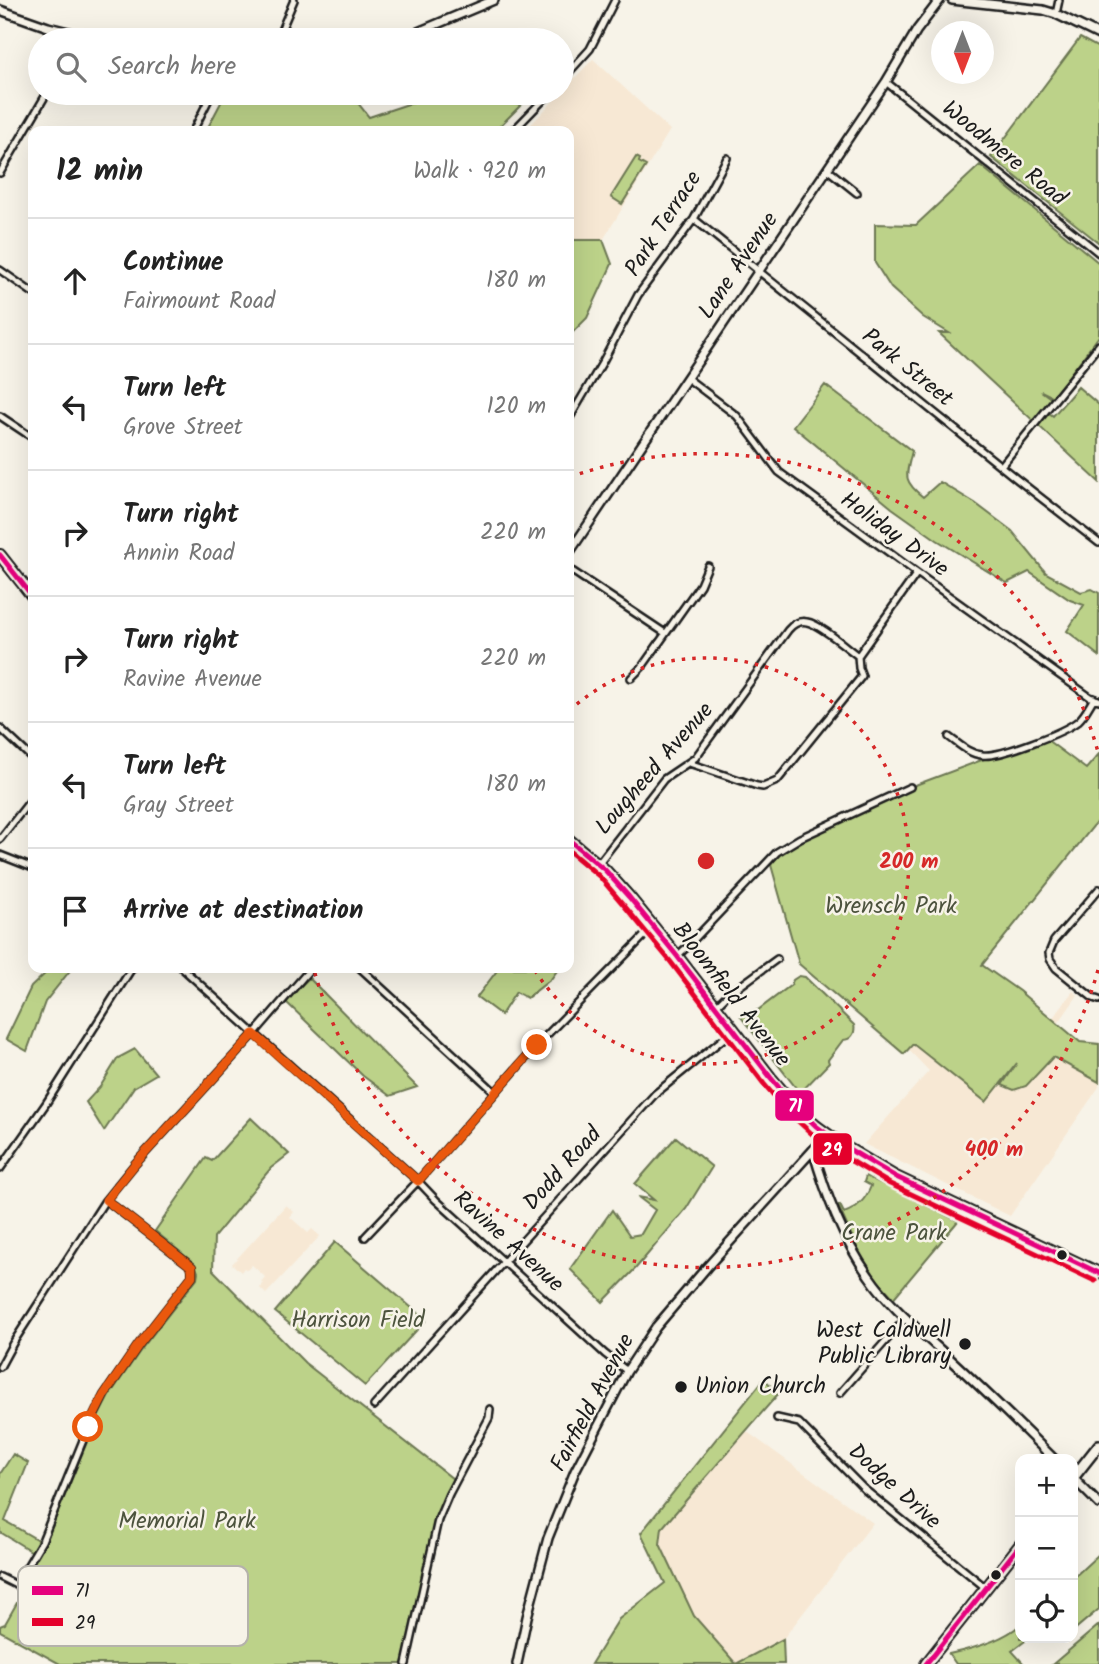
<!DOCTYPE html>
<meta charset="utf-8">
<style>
body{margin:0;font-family:Kalam,sans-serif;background:#f6f6f6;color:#222}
.controls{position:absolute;right:21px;bottom:21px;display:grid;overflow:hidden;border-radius:14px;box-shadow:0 7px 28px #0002}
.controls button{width:63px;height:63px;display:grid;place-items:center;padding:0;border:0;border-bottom:2px solid #e0e0e0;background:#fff;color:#222;font:35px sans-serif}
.compass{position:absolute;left:931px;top:21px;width:63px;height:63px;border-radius:50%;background:#fff;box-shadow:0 7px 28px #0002;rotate:180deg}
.stop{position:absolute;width:21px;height:21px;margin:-16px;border:5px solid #ea580c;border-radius:50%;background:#fff}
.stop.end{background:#ea580c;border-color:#fff;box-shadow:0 2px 7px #0008}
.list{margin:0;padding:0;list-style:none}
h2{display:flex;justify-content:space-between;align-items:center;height:91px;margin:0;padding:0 28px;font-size:30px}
h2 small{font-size:23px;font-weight:400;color:#767676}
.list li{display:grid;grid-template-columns:46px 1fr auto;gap:21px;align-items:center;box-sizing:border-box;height:126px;padding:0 28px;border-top:2px solid #e0e0e0}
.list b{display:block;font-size:26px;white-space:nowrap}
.list p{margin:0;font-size:23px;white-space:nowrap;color:#767676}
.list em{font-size:23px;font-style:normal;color:#767676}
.icon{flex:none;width:38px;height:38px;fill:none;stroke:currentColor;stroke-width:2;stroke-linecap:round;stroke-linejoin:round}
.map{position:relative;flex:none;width:1099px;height:1664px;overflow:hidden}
.search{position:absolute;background:#fff;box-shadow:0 7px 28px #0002;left:28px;top:28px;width:546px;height:77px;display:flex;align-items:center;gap:18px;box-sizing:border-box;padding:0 24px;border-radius:38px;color:#767676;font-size:26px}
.panel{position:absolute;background:#fff;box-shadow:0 7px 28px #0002;left:28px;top:126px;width:546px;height:847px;border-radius:14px}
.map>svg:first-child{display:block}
.built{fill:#f7e8d4}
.green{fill:#bcd289;stroke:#6c7752;stroke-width:2}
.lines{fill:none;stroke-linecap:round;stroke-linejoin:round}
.minor-casing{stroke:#1c1c1c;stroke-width:10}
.tertiary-casing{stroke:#1c1c1c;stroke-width:12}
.primary-casing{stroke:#1c1c1c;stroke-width:14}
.minor{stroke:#f7f3e8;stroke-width:5}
.tertiary{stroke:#f7f3e8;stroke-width:7}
.primary{stroke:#f7f3e8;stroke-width:9}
.bus-1-casing{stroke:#f7f3e8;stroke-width:10}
.bus-2-casing{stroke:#f7f3e8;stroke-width:10}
.bus-1{stroke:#e5007d;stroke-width:5}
.bus-2{stroke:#e4002b;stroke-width:5}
.route{stroke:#ea580c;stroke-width:9}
.ring{fill:none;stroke:#d62828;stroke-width:3.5;stroke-dasharray:3.5 7}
.bus-dot{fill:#1c1c1c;stroke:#f7f3e8;stroke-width:2.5}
.labels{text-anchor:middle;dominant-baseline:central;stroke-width:5;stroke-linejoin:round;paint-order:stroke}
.street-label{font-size:23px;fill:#1c1c1c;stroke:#f7f3e8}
.park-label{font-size:23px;fill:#4c533d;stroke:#f7f3e8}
.poi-label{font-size:23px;fill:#1c1c1c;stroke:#f7f3e8;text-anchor:end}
.key{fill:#f7f3e8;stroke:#b5b2ab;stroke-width:2}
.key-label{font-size:19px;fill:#1c1c1c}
.centre{fill:#d62828;stroke:#f7f3e8;stroke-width:3.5}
.ring-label{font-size:21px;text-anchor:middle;font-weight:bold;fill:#d62828;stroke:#f7f3e8;stroke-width:5;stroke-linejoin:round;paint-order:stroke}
.line-badge{stroke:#f7f3e8;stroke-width:2.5}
.badge-label{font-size:19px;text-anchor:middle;font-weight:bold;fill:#fff}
</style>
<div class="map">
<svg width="1099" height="1664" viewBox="0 0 1099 1664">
<rect width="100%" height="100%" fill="#f7f3e8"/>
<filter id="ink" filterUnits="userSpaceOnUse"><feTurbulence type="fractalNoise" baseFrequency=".0143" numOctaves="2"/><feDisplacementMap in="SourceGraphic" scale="14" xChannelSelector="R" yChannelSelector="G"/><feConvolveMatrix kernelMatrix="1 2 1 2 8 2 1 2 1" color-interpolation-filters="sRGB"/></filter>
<g filter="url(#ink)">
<path class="built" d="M593 59 670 130 603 240H571L569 238V131H525Z
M966 966 1043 1031 1073 991 1078 995 1050 1035 1099 1071V1087L1010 1216 864 1144 929 1071 905 1046Z
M286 1205 294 1212 290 1217 308 1233 312 1229 320 1236 266 1294 260 1288 263 1284 261 1282 265 1277 252 1265 247 1270 244 1268 241 1272 232 1264Z
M746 1431 873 1523 783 1639 736 1664 694 1616 660 1544 662 1528Z"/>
<path class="green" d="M1080 38 1099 48V243L991 157Z
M226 93H350L369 117 441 93H518L526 100 495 131H206Z
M636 157 640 159 639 162 646 166 622 204 611 197Z
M980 165 1099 263V336L1053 397 1041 391 1052 399 1044 409 1053 416 1078 387 1099 405V482L939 333H949L923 317 891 288 875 263V224L916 225Z
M569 238 571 240H603L612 264 587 318 569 336Z
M825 385 912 451C906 476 902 480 923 497L940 482 975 503 1012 531 1046 573 1081 592 1092 589 1099 593V656L1067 631 1084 605 1070 600 1029 572 1007 583 937 540 892 508 793 426Z
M1043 737 1086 769 1099 754V819L982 965 1019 991 1080 1042 1099 1044V1082L1053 1057 1026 1086 1014 1090 1002 1085 1017 1063 986 1102 913 1044 904 1054 799 964 771 865 785 847 910 787Z
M51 968H72L45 1002 27 1051 6 1039 31 987Z
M499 968H559L551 979 527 998 516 992 501 1015 477 997Z
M799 976 805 977 854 1025C856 1033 851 1040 843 1040L828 1060 829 1063 800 1093 741 1017 758 1010 791 985 793 980Z
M309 978 417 1087 390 1096 363 1076 285 1001Z
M135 1049 156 1074 134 1087 104 1131 86 1102 100 1087 118 1058Z
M251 1118 289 1154 271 1168 214 1237 213 1270 305 1363 453 1479 402 1664H60L0 1631V1626L5 1624 18 1601 19 1588 31 1570 34 1553 0 1532V1474L13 1454 28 1463 5 1521 45 1544 93 1427 109 1396 143 1347 197 1278 198 1272 195 1264 155 1231 206 1158 212 1161Z
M676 1137 712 1167 686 1209 636 1268 603 1302 570 1269 612 1210 630 1236 641 1234 655 1210 638 1197 654 1200 635 1184Z
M866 1176 958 1221 892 1300V1296L867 1269 838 1206 840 1205 844 1213C858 1208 866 1199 871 1186L864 1182Z
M335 1242 426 1320 365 1386 275 1312Z
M764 1379 779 1393 662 1528 660 1544 694 1616 736 1664 783 1639 784 1664H591L619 1619 665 1583 641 1533Z
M1099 1554V1609L1073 1631V1578Z
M1020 1625V1638H1029L1012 1651 1024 1664H956L949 1654C972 1649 1002 1641 1020 1625Z
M1099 1625V1664H1053Z"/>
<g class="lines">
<defs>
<path id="minor" d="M1056 14 1059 0
M277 40 294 0
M562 80 590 49 615 0
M886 82 1099 253
M193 131 212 93
M513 131 550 93
M827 169 857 193
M0 173 47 93
M694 219 1018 480 1099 543
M0 270 33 293
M687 378 737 416 779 472 917 573 1090 697 1099 700
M0 416 33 438
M569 419 602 363 638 295 694 219 727 158
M1001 466 1099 345
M569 569 665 633
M631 678 642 667 700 585 708 566
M0 728 33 759
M949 737C959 744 969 754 982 755 998 758 1065 732 1078 721 1085 715 1089 706 1094 698
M689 763 757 786 763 787 777 781 862 676 859 668 858 656 917 573
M0 839 33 797
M0 855 33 868
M598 864 664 779 695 758 788 630C793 624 799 620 807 622 820 624 847 648 858 656
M1099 889 1054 941 1049 953 1050 959 1056 968 1093 998 1099 1000
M677 956 687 947 777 852 800 838 910 787
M182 968 418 1181 436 1200 605 1354 627 1371
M360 968 495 1092
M716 1006 725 997 777 959
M0 1169 45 1105 132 968
M365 1237 418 1181 537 1045 653 927
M0 1367 13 1343 104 1202 135 1164 254 1034 311 968
M840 1393 906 1318
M374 1406 655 1094 734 1030
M777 1418 799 1423 864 1489 986 1588
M0 1577 16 1585 42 1541 88 1428 104 1395 139 1344 192 1276V1267L106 1200
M406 1664 438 1520 449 1494 489 1418 490 1409"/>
<path id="tertiary" d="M952 0 1043 10 1056 14 1099 35
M0 10 48 27 101 40
M399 40 494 0
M569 553 886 82 917 30 940 0
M813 1150C826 1195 842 1238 869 1276 890 1307 920 1331 947 1356 984 1390 1019 1424 1054 1459
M1073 1478 1099 1504
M517 1664 527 1617 548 1538 575 1471 627 1371 656 1327 707 1267 813 1150 828 1135"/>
<path id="primary" d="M0 555 33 597
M569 840 605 870 629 897 677 956 771 1078 794 1105 816 1126 842 1145 894 1176 1099 1273
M1073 1478 1099 1445
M926 1664 1020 1545"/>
</defs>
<use href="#minor" class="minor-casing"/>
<use href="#tertiary" class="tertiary-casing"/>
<use href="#primary" class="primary-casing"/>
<use href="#minor" class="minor"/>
<use href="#tertiary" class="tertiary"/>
<use href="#primary" class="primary"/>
<defs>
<path id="bus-1" d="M0 555 33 597
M569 840 605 870 629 897 677 956 771 1078 794 1105 816 1126 842 1145 894 1176 1099 1273
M926 1664 1020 1545"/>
<path id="bus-2" d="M569 851 599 876 622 903 670 961 764 1084 787 1111 811 1133 838 1153 890 1184 1095 1281"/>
</defs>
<use href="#bus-1" class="bus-1-casing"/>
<use href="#bus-2" class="bus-2-casing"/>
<use href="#bus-1" class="bus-1"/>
<use href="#bus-2" class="bus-2"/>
</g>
</g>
<g class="lines" filter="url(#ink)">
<path class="route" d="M88 1427 104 1395 139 1344 192 1276V1267L106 1200 135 1164 254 1034 418 1181 537 1045"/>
</g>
<g class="ring">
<path d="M569 711A203 203 0 1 1 534 969"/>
<path d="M1098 970A407 407 0 0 1 314 970M570 477A407 407 0 0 1 1098 752"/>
</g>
<g class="bus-dot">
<circle cx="1062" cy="1255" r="6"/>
<circle cx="965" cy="1344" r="7"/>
<circle cx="681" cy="1387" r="7"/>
<circle cx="996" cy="1575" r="6"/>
</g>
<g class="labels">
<g class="street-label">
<text transform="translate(1004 154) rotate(39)">Woodmere Road</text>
<text transform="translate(664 224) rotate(-57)">Park Terrace</text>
<text transform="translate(739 266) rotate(-56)">Lane Avenue</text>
<text transform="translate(907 368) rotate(39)">Park Street</text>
<text transform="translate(894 535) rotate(36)">Holiday Drive</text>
<text transform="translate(655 769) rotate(-49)">Lougheed Avenue</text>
<text transform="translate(731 995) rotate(52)">Bloomfield Avenue</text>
<text transform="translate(563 1169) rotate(-48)">Dodd Road</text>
<text transform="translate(508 1242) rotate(42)">Ravine Avenue</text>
<text transform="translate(593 1403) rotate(-62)">Fairfield Avenue</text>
<text transform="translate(894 1487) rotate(42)">Dodge Drive</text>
</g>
<g class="park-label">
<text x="891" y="907">Wrensch Park</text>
<text x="894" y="1234">Crane Park</text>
<text x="358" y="1321">Harrison Field</text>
<text x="187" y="1522">Memorial Park</text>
</g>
<g class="poi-label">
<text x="951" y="1331">West Caldwell<tspan x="951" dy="26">Public Library</tspan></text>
<text x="695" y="1387" text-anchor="start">Union Church</text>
</g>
</g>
<rect x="18" y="1566" width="230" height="80" rx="10" class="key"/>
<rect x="32" y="1586" width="31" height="9" fill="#e5007d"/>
<rect x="32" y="1618" width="31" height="8" fill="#e4002b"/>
<g class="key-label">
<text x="75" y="1597">71</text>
<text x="75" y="1629">29</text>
</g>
<circle cx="706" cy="861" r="10" class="centre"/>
<g class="ring-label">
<text x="909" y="868">200 m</text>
<text x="994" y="1156">400 m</text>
</g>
<g class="line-badge">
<rect x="774" y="1089" width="41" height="33" rx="7" fill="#e5007d"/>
<rect x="812" y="1132" width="41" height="34" rx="7" fill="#e4002b"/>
</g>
<g class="badge-label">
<text x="795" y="1112">71</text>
<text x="832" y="1156">29</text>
</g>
</svg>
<div class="controls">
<button>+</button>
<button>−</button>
<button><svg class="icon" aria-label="locate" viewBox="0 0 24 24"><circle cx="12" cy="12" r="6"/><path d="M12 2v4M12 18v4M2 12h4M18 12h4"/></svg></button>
</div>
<svg class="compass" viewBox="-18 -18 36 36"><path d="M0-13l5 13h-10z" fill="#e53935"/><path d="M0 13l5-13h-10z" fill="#767676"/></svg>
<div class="stop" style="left:88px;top:1427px"></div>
<div class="stop end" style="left:537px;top:1045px"></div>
<div class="search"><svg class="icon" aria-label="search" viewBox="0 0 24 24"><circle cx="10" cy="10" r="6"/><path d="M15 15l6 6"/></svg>Search here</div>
<section class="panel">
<h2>12 min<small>Walk · 920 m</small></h2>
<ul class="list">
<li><svg class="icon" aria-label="ahead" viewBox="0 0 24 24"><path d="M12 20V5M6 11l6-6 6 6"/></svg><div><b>Continue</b><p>Fairmount Road</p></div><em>180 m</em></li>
<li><svg class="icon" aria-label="left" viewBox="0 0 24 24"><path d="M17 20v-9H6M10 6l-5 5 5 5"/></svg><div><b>Turn left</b><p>Grove Street</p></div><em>120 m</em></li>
<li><svg class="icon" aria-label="right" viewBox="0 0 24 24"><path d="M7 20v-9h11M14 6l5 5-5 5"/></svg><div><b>Turn right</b><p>Annin Road</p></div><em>220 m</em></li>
<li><svg class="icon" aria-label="right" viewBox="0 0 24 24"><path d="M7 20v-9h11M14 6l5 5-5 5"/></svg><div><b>Turn right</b><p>Ravine Avenue</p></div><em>220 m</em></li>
<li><svg class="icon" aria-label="left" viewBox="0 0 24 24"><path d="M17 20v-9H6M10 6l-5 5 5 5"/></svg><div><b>Turn left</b><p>Gray Street</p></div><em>180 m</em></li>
<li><svg class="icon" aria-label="arrive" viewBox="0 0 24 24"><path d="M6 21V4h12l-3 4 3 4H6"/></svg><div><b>Arrive at destination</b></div></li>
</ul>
</section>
</div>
